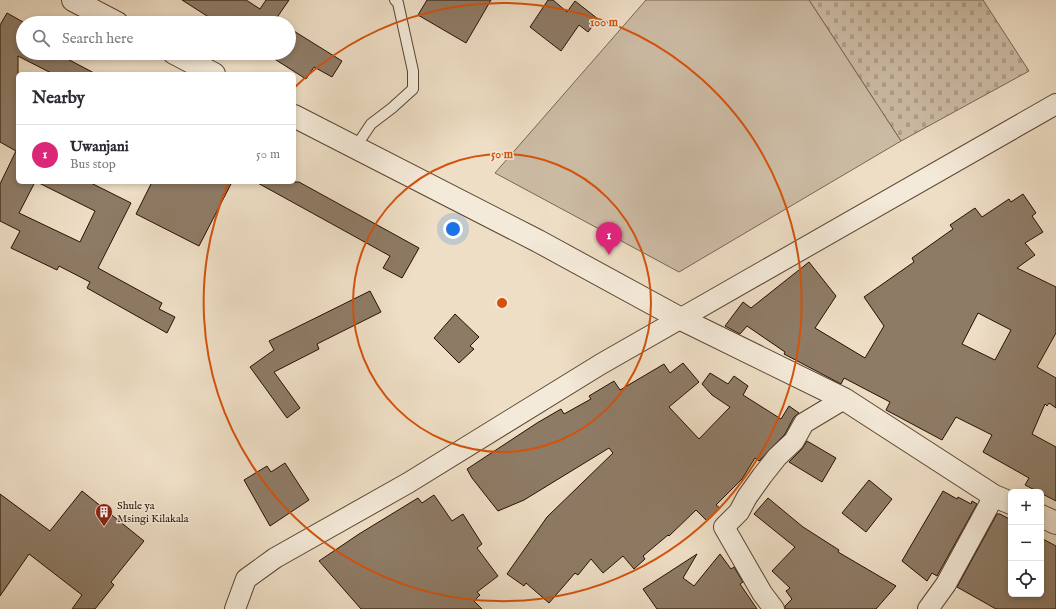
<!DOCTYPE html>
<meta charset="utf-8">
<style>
body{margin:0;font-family:"IM FELL English",serif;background:#f2f2f3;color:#2b2b33}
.controls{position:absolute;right:12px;bottom:12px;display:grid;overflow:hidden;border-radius:6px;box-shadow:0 2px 6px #0003}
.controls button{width:36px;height:36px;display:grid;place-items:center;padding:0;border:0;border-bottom:1px solid #e1e1e2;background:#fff;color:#2b2b33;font:20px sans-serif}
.you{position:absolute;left:453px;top:229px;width:14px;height:14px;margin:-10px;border:3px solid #fff;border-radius:50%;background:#1a73e8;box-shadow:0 0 0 6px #1a73e833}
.badge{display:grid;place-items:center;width:26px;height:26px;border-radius:50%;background:#db2777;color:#fff;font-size:13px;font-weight:700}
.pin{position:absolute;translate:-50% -33px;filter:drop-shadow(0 1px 2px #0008)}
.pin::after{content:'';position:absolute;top:21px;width:14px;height:12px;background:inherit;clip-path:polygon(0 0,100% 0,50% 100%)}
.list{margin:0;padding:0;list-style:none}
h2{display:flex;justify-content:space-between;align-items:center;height:52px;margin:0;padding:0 16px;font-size:17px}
h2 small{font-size:13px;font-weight:400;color:#7c7c81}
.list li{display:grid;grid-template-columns:26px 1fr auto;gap:12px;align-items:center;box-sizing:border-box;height:60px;padding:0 16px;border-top:1px solid #e1e1e2}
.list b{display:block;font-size:15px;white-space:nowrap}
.list p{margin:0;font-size:13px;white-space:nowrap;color:#7c7c81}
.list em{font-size:13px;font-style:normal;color:#7c7c81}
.icon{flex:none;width:22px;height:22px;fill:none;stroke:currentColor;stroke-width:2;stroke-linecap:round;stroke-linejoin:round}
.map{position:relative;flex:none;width:1056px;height:609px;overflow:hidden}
.search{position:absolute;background:#fff;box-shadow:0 2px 6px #0003;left:16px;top:16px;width:280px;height:44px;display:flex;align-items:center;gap:10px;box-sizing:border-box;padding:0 14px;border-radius:22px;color:#7c7c81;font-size:15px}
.panel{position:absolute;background:#fff;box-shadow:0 2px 6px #0003;left:16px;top:72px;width:280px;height:112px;border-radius:6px}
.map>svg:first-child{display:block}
.cemetery{fill:url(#cemetery-stones);stroke:#7a6652}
.pitch{fill:#ccbba4;stroke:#7a6652}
.building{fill:#8e7b66;stroke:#271000;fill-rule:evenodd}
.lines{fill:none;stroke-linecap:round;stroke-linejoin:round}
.service-casing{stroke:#594431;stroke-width:12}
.minor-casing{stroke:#594431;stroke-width:22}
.tertiary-casing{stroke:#594431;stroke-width:24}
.service{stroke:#f4ead9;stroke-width:10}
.minor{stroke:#f4ead9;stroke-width:20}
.tertiary{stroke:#f4ead9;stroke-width:22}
.ring{fill:none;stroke:#d5520b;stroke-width:2}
.labels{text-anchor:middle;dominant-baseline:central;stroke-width:3;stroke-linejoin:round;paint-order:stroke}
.poi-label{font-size:11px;fill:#271000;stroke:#f4ead9;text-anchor:start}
.centre{fill:#d5520b;stroke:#f4ead9;stroke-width:2}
.ring-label{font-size:12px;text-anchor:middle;font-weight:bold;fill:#d5520b;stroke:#f4ead9;stroke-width:3;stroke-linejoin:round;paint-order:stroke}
</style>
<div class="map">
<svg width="1056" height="609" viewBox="0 0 1056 609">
<defs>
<pattern id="cemetery-stones" width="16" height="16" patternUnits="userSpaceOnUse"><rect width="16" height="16" fill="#ccbba4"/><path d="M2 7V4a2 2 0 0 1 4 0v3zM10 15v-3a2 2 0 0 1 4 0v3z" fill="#afa08b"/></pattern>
</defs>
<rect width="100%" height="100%" fill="#eedec5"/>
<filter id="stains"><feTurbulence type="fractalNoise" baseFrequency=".005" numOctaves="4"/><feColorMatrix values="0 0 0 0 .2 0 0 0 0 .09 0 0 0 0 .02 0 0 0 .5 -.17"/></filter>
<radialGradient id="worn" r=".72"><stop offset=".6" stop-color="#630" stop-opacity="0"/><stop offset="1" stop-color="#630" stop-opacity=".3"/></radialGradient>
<path class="cemetery" d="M809 0H983L1029 71 901 141Z"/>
<path class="pitch" d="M646 0H809L901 141 679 272 495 173Z"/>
<path class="building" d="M182 0H246L260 9 266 0H289L276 19 282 23H218Z
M427 0H491L466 43 418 15Z
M548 0H553L567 12 575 1 598 19 588 32 579 25 561 51 530 27Z
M7 13 23 22V53H56L96 74H53L18 56V182H35L19 213 80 242 95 211 37 182H89L131 203 98 268 162 303 159 309 175 317 167 333 87 288 90 282 59 266 57 270 11 248 20 231 0 221V184L16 151 0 142V25Z
M289 28 342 61 332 77 314 67 306 79 265 53H289Z
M152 182H232L199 246 136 214Z
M256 182H299L419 248 402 278 383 268 390 256Z
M1023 194 1036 213 1032 216 1043 232 1025 243 1035 255 1017 268 1056 287V333L1037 367 1056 378V408L1049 403 1047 406 1045 404 1032 434 1056 447V501L1025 485 1029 478 983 452 992 435 956 417 942 440 886 410 890 402 844 378 841 384 784 354 785 352 747 326 740 334 725 326 743 302 751 308 809 262 836 296 815 328 865 358 884 326 864 297 914 262 912 258 953 229 950 225 975 208 982 217 1009 199 1011 202ZM978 313 1011 330 995 360 962 344Z
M370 291 381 312 317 344 319 349 274 372 300 408 287 418 250 367 274 350 269 341Z
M455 314 479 337 470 346 474 349 459 363 434 338Z
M683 363 699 382 669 407 699 439 730 407 712 395 702 384 710 373 728 384 734 376 748 386 743 395 781 419 789 406 799 413 794 417 785 434 759 461 755 458 742 479 716 505 720 508 707 521 696 510 669 536 668 535 643 556 645 559 634 569 623 556 603 573 591 559 578 575 575 573 549 603 526 583 524 586 507 574 547 517 613 453 609 448 524 500 498 511 472 478 467 469 537 423 561 409 564 414 591 399 589 396 614 381 620 390 664 364 670 373Z
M807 441 836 458 822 482 789 462 802 449Z
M285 463 309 500 270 526 244 480 267 466 271 472Z
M869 480 892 499 866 532 842 513Z
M82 491 144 541 111 582 114 585 95 609H72L82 595 29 554 0 596V494L50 531Z
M943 491 957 499 958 497 971 504 972 501 977 504 937 576 932 573 927 581 902 561Z
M434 495 452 521 463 514 482 544 477 548 498 576 477 592 480 595 474 601 482 609H361L319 561 359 534 418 498 422 503Z
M768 498 803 527 839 550 838 552 896 586 876 609H785V606L792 599 786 591 790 588 772 571 795 547 754 514Z
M997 514H1000L1011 520V594H1041V538L1056 546V609H996L957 587Z
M697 554 683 578 694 586 720 554 731 569 734 567 743 582 740 584 757 609H657L643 589Z"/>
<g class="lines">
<defs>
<path id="service" d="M355 148 371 124 392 108 413 89V71L398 3 395 0"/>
<path id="minor" d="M235 609 246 579 275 558 408 483 601 364 1056 104
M774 609 762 593 724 527 739 512 747 497 762 476 777 457 794 441 804 423 844 399
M928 609 946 584 994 496"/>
<path id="tertiary" d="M73 0 117 23
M174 53 214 74
M294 116 538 241 681 319 844 399 994 496 1011 503
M1041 516 1056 523"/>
</defs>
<use href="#service" class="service-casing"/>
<use href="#minor" class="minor-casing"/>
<use href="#tertiary" class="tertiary-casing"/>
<use href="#service" class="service"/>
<use href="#minor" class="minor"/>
<use href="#tertiary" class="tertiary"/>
</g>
<g class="ring">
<circle cx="502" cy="303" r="149"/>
<path d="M294 88A299 299 0 1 1 228 184"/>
</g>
<defs>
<symbol id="building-pin" viewBox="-11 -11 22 30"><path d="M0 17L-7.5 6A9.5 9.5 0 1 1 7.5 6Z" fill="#8f2418" stroke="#f4ead9"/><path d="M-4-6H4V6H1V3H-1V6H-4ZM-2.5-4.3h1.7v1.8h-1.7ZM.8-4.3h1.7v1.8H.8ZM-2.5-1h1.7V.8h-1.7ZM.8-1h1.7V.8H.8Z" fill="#fff"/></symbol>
</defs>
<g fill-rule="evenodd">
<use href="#building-pin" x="94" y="502" width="20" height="27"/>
</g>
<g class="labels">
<g class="poi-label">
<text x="117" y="506">Shule ya<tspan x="117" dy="13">Msingi Kilakala</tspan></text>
</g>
</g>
<circle cx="502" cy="303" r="6" class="centre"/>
<g class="ring-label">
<text x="604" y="26">100 m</text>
<text x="502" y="158">50 m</text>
</g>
<rect width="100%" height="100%" filter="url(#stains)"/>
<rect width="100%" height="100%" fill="url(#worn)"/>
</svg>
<div class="controls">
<button>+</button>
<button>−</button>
<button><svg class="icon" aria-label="locate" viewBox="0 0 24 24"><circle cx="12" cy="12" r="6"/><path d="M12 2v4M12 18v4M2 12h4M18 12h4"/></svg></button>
</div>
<div class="you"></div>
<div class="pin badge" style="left:609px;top:255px">1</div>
<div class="search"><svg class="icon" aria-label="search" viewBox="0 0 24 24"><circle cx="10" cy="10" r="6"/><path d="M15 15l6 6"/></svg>Search here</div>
<section class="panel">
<h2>Nearby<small></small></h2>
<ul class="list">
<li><span class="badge">1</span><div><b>Uwanjani</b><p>Bus stop</p></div><em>50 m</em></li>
</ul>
</section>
</div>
